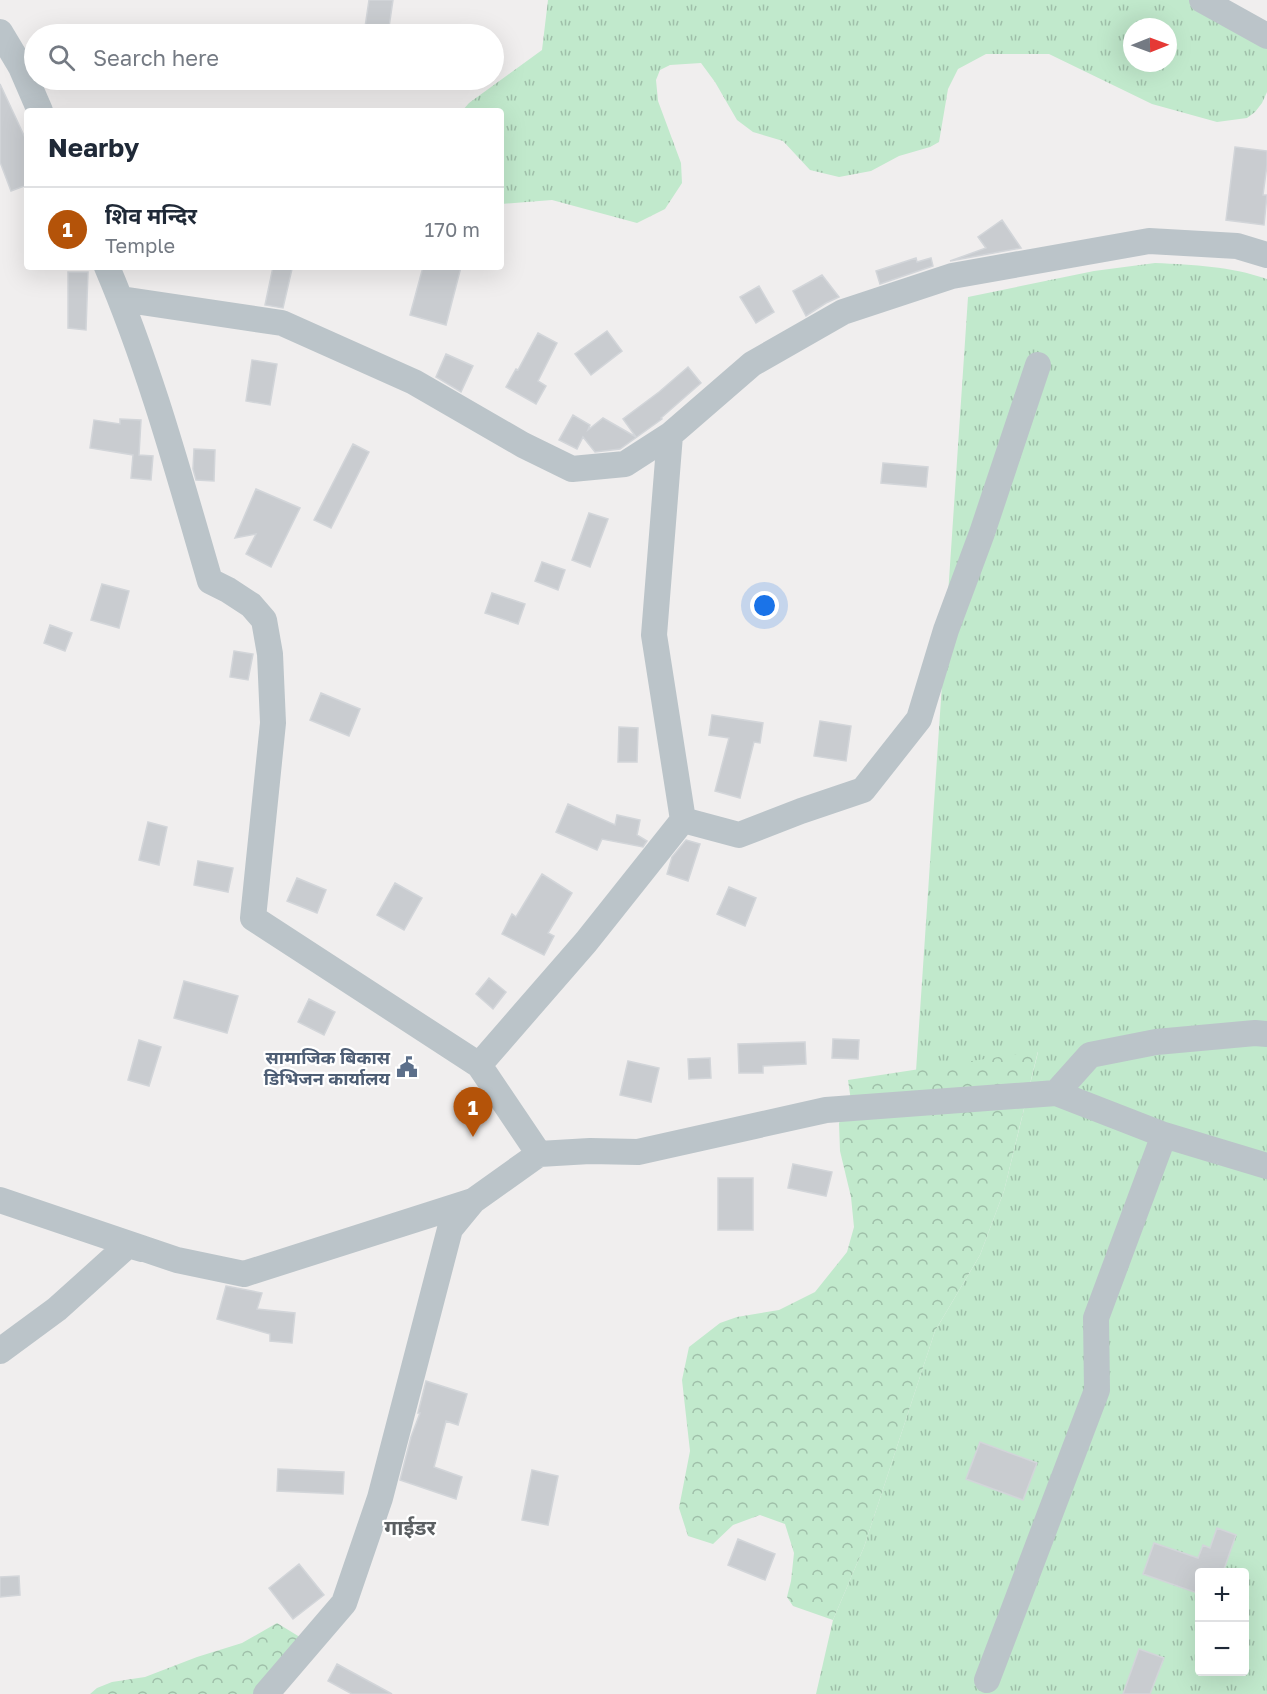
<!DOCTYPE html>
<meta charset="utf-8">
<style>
body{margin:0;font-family:"Golos Text","Noto Sans Devanagari",sans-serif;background:#f6f6f7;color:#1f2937}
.controls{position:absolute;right:18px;bottom:18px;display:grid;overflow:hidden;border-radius:6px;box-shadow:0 6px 24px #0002}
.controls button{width:54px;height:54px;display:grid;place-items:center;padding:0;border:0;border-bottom:2px solid #e0e1e3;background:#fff;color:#1f2937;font:30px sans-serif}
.compass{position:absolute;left:1123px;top:18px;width:54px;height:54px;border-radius:50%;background:#fff;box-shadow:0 6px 24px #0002;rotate:89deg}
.you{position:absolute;left:765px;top:606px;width:21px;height:21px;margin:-15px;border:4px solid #fff;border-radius:50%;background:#1a73e8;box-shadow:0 0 0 9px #1a73e833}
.badge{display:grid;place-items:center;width:39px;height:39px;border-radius:50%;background:#b45309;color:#fff;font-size:20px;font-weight:700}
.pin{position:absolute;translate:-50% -50px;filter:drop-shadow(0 2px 3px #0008)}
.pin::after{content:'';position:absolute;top:32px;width:21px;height:18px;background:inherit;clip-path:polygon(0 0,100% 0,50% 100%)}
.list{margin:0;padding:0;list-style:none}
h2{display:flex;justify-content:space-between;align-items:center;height:78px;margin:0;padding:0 24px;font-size:26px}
h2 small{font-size:20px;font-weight:400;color:#747a83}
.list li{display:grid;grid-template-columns:39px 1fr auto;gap:18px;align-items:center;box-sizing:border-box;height:84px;padding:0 24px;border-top:2px solid #e0e1e3}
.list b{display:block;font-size:22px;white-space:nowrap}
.list p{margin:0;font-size:20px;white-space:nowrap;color:#747a83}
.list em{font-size:20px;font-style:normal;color:#747a83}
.icon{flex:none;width:33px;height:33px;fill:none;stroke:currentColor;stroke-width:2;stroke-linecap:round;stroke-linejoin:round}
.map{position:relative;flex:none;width:1267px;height:1694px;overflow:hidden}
.search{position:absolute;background:#fff;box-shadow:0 6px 24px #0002;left:24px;top:24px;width:480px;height:66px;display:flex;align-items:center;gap:15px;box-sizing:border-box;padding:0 21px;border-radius:33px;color:#747a83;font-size:22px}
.panel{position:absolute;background:#fff;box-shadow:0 6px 24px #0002;left:24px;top:108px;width:480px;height:162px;border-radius:6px}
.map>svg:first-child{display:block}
.grass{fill:url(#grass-tufts);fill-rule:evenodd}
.forest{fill:url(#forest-crowns)}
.building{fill:#c9ccd0;stroke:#d2d5d9;stroke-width:1.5}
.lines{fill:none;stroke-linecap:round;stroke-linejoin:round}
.minor{stroke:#bbc4c9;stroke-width:26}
.labels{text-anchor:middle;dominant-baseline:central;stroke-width:4.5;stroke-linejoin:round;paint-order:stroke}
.service-label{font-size:18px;font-weight:bold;fill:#4e5e75;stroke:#fff;text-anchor:end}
.quarter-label{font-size:21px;font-weight:bold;fill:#5b5f62;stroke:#fff}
</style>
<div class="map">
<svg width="1267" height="1694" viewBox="0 0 1267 1694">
<defs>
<pattern id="grass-tufts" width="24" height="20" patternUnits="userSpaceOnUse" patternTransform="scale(1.5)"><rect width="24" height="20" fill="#c1e9cc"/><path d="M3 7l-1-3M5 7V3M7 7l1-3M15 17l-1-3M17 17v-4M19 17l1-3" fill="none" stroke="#9fbfa9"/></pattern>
<pattern id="forest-crowns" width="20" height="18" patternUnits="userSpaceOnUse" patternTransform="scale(1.5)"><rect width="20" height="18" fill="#c1e9cc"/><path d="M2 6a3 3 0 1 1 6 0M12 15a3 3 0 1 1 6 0" fill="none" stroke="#9fbfa9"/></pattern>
</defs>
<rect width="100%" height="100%" fill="#f0eeee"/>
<path class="grass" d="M548 0H1223L1267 43V92L1262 103 1255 112 1247 118 1217 122 1152 104 1049 54H986L958 69 948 89 939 142 930 147 899 156 871 171 839 177 810 170 783 141 753 132 737 120 715 82 701 63 670 65 660 70 656 80 658 101 681 163 682 183 665 209 637 223 552 200 501 204V111H462L469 103 542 50ZM1132 27H1168V63H1132Z
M1155 263C1195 265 1229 266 1267 279V1694H816L833 1620 864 1547 935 1331 980 1255 1004 1191 1038 1052 916 1071 968 297 1094 271ZM1200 1572H1244V1672H1200Z"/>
<path class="forest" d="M1038 1051 1004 1191 980 1255 935 1331 864 1547 833 1620 793 1606 787 1597 791 1581 794 1553 785 1524 760 1515 733 1525 713 1544 688 1536 679 1508 690 1451 682 1380 689 1347 720 1323 737 1317 779 1310 815 1292 847 1252 854 1227 851 1197 840 1151 839 1123 851 1101 848 1080Z
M277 1623 303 1639 258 1694H90L97 1688 112 1682 145 1677 197 1657 242 1643Z"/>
<path class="building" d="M369 0H393L388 34H364Z
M0 84 27 142V185L11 191 0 162Z
M1235 147 1267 151V165L1263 195H1267L1264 225 1226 220Z
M1002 220 1021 248 950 261 986 248 978 237Z
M916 258 917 262 931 258 933 266 880 284 876 271Z
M273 267 292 269 283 308 265 305Z
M423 267H461L446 325 410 315Z
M68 272H88L86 330 68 328Z
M822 275 839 297 826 303 806 316 793 291Z
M759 286 774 312 756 323 740 297Z
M607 331 622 351 591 375 575 354Z
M538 333 557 343 538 381 546 386 536 404 506 387 516 369 518 370Z
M446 354 473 366 461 392 436 377Z
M252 360 277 364 270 405 246 401Z
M688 367 701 383 661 418 662 419 620 449 595 452 583 437 577 449 559 440 573 415 590 425 588 430 603 418 636 437 623 419 659 392Z
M120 419 141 420 139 455 153 456 151 480 131 478 133 455 90 448 94 420 120 424Z
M353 444 369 452 331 528 314 520Z
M194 449 215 450 214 481 196 480 193 469Z
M883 463 928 467 926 487 881 483Z
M256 489 300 508 271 567 246 554 256 534 235 538Z
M589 513 608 519 590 567 572 560Z
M542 562 565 570 558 590 535 581Z
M102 584 129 591 119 628 91 620Z
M492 593 525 604 518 624 485 613Z
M50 625 72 633 65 651 44 643Z
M234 651 253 654 248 680 230 677Z
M321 693 360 709 349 736 310 720Z
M712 715 763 723 760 743 754 742 740 798 715 791 729 738 709 735Z
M820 721 851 726 846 761 814 756Z
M619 727 638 728 637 762H618Z
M568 804 615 825 617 815 640 820 637 835 647 841 643 847 602 839 597 850 556 832Z
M148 822 167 827 159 865 139 860Z
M686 840 700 844 688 881 667 874 672 857Z
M198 861 233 868 228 892 194 885Z
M542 874 572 893 548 933 554 936 544 955 502 934 512 914 516 917Z
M297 878 326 890 317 913 287 901Z
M395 883 422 898 404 930 377 915Z
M729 887 756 898 745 926 717 914Z
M489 978 506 992 493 1009 476 994Z
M184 981 238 996 227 1033 174 1018Z
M309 999 335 1012 324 1035 298 1022Z
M833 1039 859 1040 858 1059 832 1058Z
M139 1040 161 1047 149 1086 128 1080Z
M805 1042 806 1064 763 1066V1073H739L738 1044Z
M710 1058 711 1078 689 1079 688 1059Z
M628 1061 659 1068 651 1102 620 1095Z
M793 1164 832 1172 826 1196 788 1188Z
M718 1178H753V1230H718Z
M226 1286 262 1293 257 1309 295 1313 292 1343 270 1341V1334L217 1319Z
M426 1381 467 1394 458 1425 446 1421 434 1467 462 1477 456 1499 400 1480 411 1437 420 1413H418Z
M980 1442 1037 1463 1023 1500 966 1479Z
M278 1469 344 1472 343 1494 277 1491Z
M532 1470 558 1476 548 1525 522 1520Z
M1217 1528 1236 1535 1223 1572H1200V1594L1143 1574 1154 1543 1198 1558 1203 1545 1210 1548Z
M738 1539 775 1554 765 1580 728 1565Z
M299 1564 324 1595 293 1619 269 1588Z
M19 1576 20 1595 0 1597V1577Z
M1139 1649 1164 1658 1150 1694H1123Z
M337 1664 392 1694H352L328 1681Z"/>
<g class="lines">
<path class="minor" d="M1202 0 1267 36
M0 32 21 67 40 111
M107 267C150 368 179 475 210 581L228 590 251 605 264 620 270 654 273 723 253 918 479 1065 539 1154
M121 299 282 323 414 382 523 445 572 469 625 464 670 435 752 364 843 312 952 276 1149 241 1237 246 1267 255
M683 820 739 835 801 811 863 790 919 719 946 630 982 533 1038 365
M479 1065 586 942 683 820 654 635 670 435
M1056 1093 1090 1055 1156 1042 1255 1033 1267 1034
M0 1200 177 1260 244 1274 473 1201 539 1154 590 1151 638 1152 826 1110 1056 1093 1164 1135 1267 1166
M0 1351 57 1309 128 1245 142 1249
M987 1680 1097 1390 1096 1318 1164 1135
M266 1694 344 1603 380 1498 450 1229 473 1201"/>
</g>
<defs>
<symbol id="civic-bare" viewBox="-9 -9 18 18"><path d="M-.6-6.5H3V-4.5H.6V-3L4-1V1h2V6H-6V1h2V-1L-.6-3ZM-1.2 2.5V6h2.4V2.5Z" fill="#5c6f8a" stroke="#fff" stroke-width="2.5" paint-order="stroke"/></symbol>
</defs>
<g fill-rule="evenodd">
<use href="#civic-bare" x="392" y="1052" width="30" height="30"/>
</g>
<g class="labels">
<g class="service-label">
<text x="390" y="1057">सामाजिक बिकास<tspan x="390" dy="21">डिभिजन कार्यालय</tspan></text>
</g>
<g class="quarter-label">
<text x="410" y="1527">गाईडर</text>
</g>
</g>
</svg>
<div class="controls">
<button>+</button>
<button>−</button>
</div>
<svg class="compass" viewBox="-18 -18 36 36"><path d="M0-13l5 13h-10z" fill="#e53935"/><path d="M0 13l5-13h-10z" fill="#747a83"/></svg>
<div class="you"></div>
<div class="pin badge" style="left:473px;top:1137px">1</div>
<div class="search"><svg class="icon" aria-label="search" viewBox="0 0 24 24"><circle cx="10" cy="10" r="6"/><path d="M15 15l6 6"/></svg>Search here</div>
<section class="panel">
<h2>Nearby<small></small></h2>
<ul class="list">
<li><span class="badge">1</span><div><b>शिव मन्दिर</b><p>Temple</p></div><em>170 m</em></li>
</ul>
</section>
</div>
